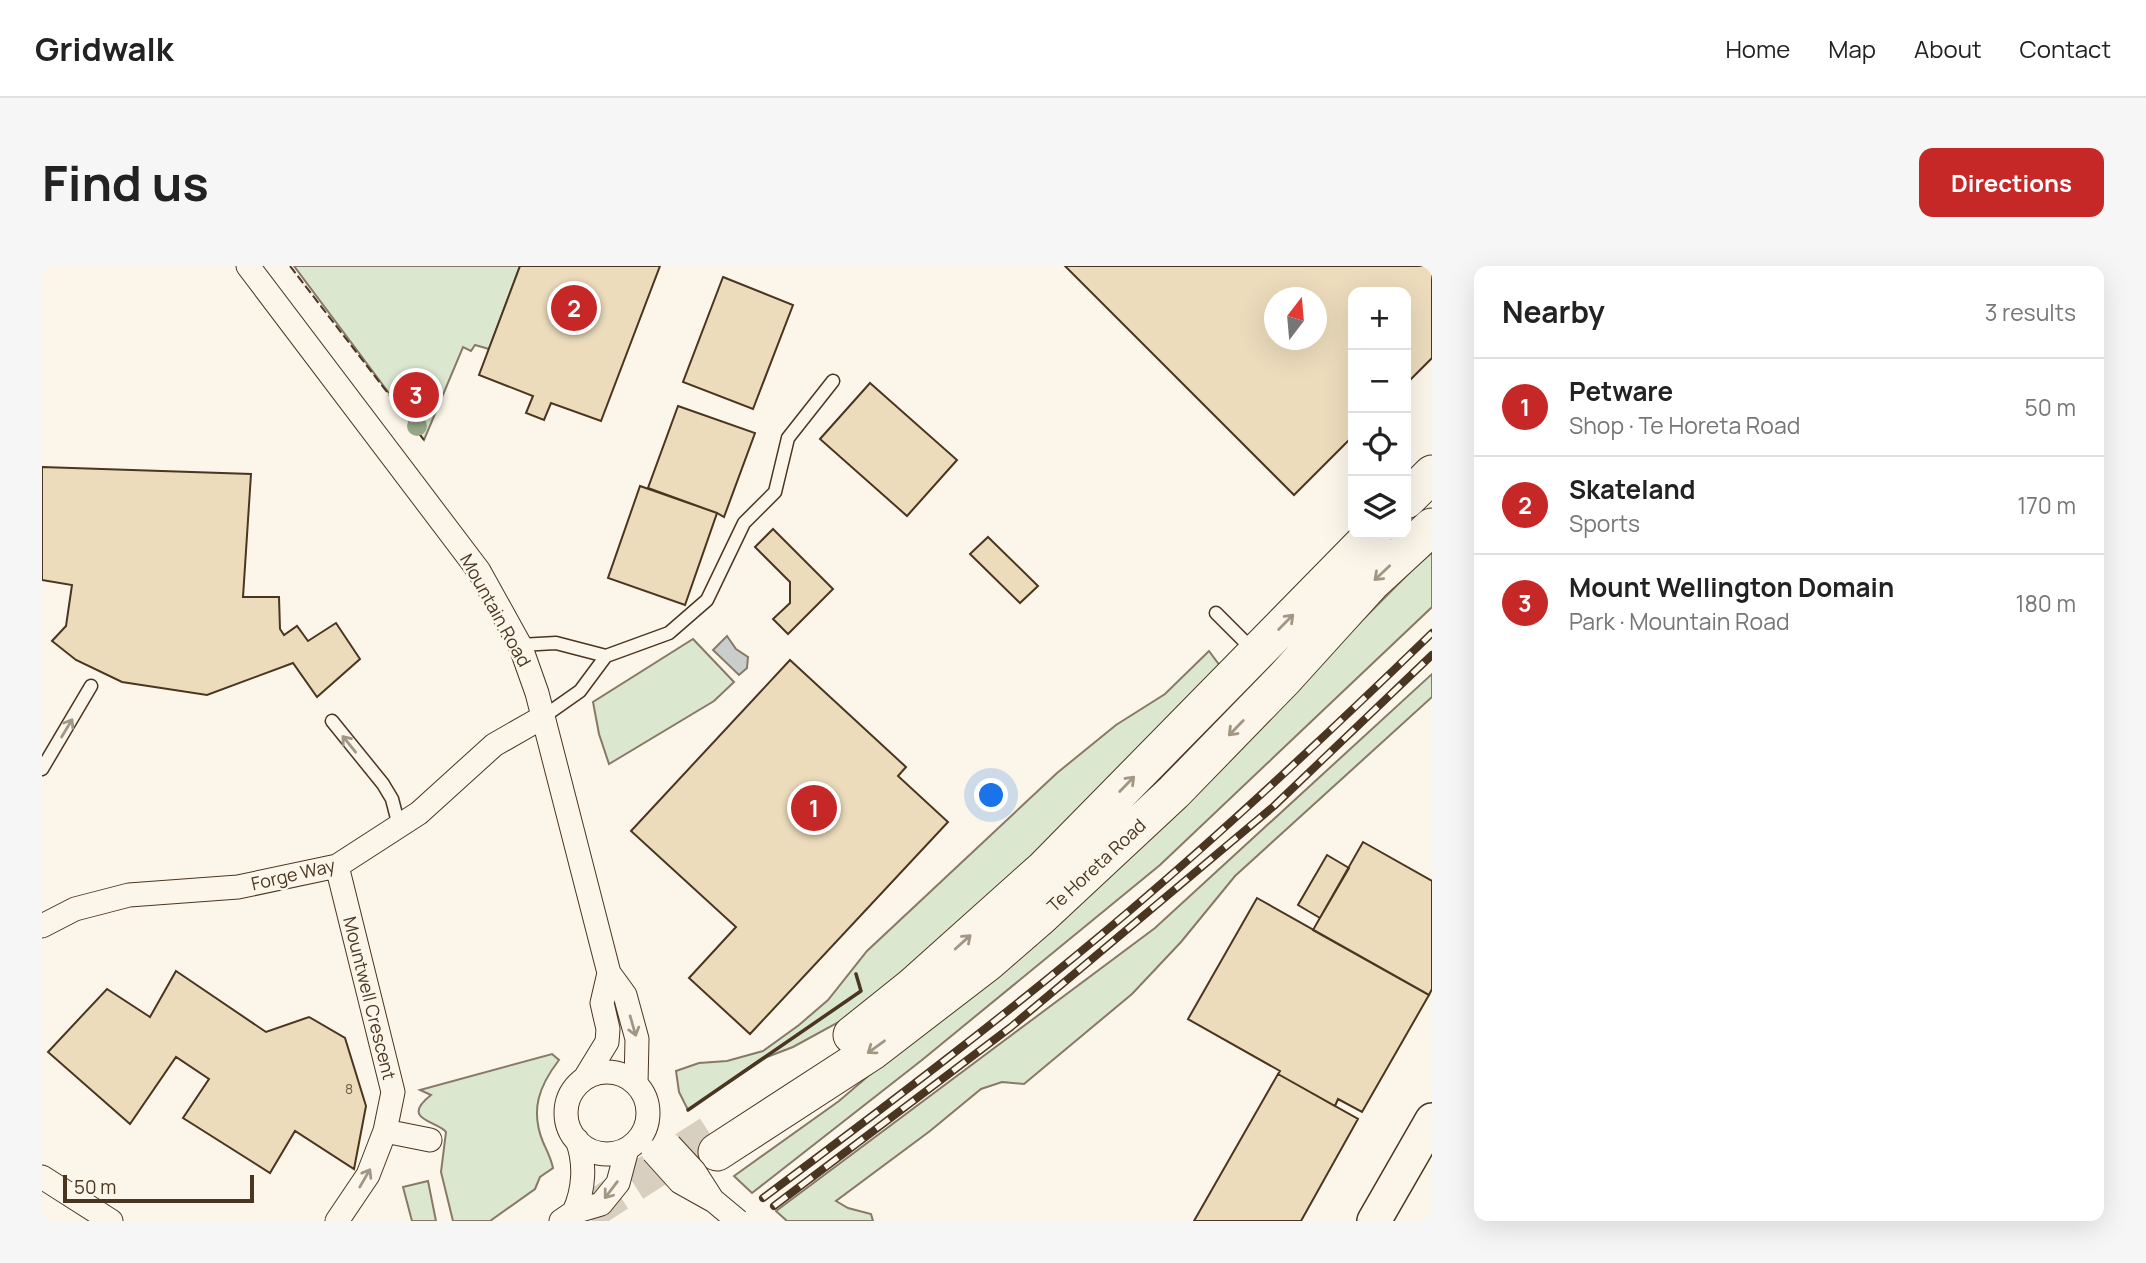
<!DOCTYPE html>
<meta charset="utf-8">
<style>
body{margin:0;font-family:Manrope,sans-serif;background:#f6f6f6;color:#222}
.controls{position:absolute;right:21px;top:21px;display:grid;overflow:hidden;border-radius:14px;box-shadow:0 7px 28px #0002}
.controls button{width:63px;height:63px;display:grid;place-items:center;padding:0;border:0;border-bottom:2px solid #e0e0e0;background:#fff;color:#222;font:35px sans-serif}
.compass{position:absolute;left:1222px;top:21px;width:63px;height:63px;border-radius:50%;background:#fff;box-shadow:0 7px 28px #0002;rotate:16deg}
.scale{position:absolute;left:21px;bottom:18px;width:191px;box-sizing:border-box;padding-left:7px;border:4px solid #4a3520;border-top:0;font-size:19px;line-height:24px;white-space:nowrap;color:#4a3520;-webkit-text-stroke:5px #fbf6e9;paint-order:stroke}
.you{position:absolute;left:950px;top:530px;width:24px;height:24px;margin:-18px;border:5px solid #fff;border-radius:50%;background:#1a73e8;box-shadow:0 0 0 10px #1a73e833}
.badge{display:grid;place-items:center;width:46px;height:46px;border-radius:50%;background:#c62828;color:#fff;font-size:23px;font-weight:700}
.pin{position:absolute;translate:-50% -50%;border:4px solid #fff;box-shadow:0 2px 7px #0006}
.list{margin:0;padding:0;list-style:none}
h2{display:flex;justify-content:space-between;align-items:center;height:91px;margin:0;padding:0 28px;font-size:30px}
h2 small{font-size:23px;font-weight:400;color:#767676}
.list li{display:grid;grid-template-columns:46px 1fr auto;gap:21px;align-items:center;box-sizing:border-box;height:98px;padding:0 28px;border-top:2px solid #e0e0e0}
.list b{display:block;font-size:26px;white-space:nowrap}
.list p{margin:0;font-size:23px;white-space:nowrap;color:#767676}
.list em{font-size:23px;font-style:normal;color:#767676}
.icon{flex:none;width:38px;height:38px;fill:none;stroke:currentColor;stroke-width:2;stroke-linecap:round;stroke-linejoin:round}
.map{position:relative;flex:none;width:1390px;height:955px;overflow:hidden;border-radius:14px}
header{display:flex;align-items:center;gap:42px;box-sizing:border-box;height:98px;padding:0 35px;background:#fff;border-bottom:2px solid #e0e0e0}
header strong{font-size:33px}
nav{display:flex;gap:38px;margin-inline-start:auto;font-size:24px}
.intro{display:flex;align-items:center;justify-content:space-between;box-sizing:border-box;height:168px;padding:0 42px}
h1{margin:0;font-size:49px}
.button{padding:18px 32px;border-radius:14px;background:#c62828;color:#fff;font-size:24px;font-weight:700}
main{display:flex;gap:42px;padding:0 42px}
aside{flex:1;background:#fff;border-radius:14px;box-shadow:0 7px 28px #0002}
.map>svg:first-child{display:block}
.green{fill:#dce7d0;stroke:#887966;stroke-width:2}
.water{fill:#c9cecd;stroke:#887966;stroke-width:2}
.building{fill:#ecdcbc;stroke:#4a3520;stroke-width:2;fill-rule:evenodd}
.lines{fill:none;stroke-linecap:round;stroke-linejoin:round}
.primary-tunnel{stroke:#d8cfc1;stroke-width:37;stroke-dasharray:37 18;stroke-linecap:butt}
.lane-casing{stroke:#4a3520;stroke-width:15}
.street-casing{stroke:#4a3520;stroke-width:25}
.secondary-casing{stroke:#4a3520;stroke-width:36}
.primary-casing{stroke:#4a3520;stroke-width:39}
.lane{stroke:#fbf6e9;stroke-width:12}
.street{stroke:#fbf6e9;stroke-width:23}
.secondary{stroke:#fbf6e9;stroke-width:33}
.primary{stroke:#fbf6e9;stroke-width:37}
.rail-casing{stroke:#4a3520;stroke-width:8}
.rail{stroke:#fbf6e9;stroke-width:5;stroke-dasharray:16;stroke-linecap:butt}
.street-bridge-casing{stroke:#4a3520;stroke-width:25;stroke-linecap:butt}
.street-bridge{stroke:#fbf6e9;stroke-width:23}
.fence{stroke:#4a3520;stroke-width:2;stroke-dasharray:9 3.5;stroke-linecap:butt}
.wall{stroke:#4a3520;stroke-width:3.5}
.tree{fill:#96a887}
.oneway{stroke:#a29684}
.labels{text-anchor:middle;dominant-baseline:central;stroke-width:5;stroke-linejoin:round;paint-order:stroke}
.number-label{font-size:14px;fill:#725f47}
.street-label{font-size:18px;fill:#4a3520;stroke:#fbf6e9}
</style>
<header>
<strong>Gridwalk</strong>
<nav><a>Home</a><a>Map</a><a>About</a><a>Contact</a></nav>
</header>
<div class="intro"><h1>Find us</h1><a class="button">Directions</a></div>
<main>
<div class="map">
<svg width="1390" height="955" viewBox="0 0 1390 955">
<rect width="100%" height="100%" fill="#fbf6e9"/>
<path class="green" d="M252 0H478L447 83 433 79 429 85 421 81 382 174Z
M1390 284V341L1118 599 880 794 710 927 692 910 797 835 1098 578Z
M651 373 692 416 672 435 567 498 557 468 551 436Z
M1167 385 1181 404 976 609 837 734 751 781 725 791 646 844 637 826 634 805 657 797 685 795 721 785 757 759 786 734 825 685 1015 507 1074 459 1123 428Z
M1390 408V431L1193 610 1139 676 1090 728 982 818 960 816 939 823 888 865 794 935 806 942 829 948 831 955H745L734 945 1113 662Z
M510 788 517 794C497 820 488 844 501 876 505 885 509 892 511 902L498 911 493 923 448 955H411L399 906 404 866C396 855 357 854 389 829L378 824Z
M386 915 394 955H370L361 921Z"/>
<path class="water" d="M685 370 694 383 706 391 705 402 697 409 671 384Z"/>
<path class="building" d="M478 0H618L559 155 509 137 502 154 484 147 491 130 437 109Z
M1023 0H1390V92L1364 118V26H1311V170L1252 229ZM1232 32H1274V74H1232Z
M681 11 751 39 711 143 641 116Z
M828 117 915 194 865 250 778 173Z
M636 140 713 167 682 251 675 247 606 222Z
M0 201 209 208 201 331H237L238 363 242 369 255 360 266 375 294 357 318 393 275 431 251 397 165 429 80 416 34 394 10 375 24 360 30 319 0 314Z
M598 220 675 247 643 339 566 312Z
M731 263 791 323 746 368 731 353 748 337V316L713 281Z
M946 271 996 320 978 337 928 288Z
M748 394 864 501 856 510 906 556 708 768 647 712 694 661 589 565Z
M1321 576 1390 615V723L1387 729 1271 664Z
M1285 589 1307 602 1278 652 1256 639Z
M1215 632 1387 729 1320 846 1296 833 1293 840 1236 808 1238 805 1146 753Z
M134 705 224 766 267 751 303 772 324 840 312 903 253 865 228 907 141 852 167 813 134 791 88 858 6 786 65 723 108 751Z
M1236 808 1316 853 1259 955H1152Z"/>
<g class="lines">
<path class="primary-tunnel" d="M545 947 668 868"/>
<defs>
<path id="lane" d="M1174 347 1211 384
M478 379 514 377 564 390 627 367 665 334 702 257 733 226 746 172 791 115
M501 451 538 425 564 390
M290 455 341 518 350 533 357 560
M0 503 49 420"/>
<path id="street" d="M206 0 437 305 478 379 495 427 567 707 583 729 595 773 594 818
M295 600 351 826 343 865 388 874
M0 660 33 643 87 629 196 621 295 600 377 547 452 479 501 451
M524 847a41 41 0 1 1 82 0a41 41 0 1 1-82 0Z
M543 812 565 776 566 763 560 737 567 707
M0 911 69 955
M532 946C542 924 544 897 535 874
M295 955 326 909 343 865
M519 955 532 946 559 938 576 917 585 883"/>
<path id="secondary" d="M1332 955 1390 854"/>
<path id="primary" d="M1364 234 1390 208
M810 769 870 721 1003 602 1331 268
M675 886 829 786 946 696 999 650 1132 526 1242 413 1330 316 1390 261"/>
</defs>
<use href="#lane" class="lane-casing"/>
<use href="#street" class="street-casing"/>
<use href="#secondary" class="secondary-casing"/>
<use href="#primary" class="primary-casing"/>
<use href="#lane" class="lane"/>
<use href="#street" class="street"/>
<use href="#secondary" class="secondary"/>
<use href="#primary" class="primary"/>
<defs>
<path id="rail" d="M721 932C844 840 967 747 1085 647 1190 558 1291 463 1390 367
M732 940 969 761 1232 540 1390 389"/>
</defs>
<use href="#rail" class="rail-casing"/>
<use href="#rail" class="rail"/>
<defs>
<path id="street-bridge" d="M628 879 652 905 670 933
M611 886 638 916 672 935 696 955"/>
</defs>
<use href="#street-bridge" class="street-bridge-casing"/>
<use href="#street-bridge" class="street-bridge"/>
<path class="fence" d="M248 0 382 174"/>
<path class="wall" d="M646 844 819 725 814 708"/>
</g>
<circle class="tree" cx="375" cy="160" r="10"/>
<defs><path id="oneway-shaft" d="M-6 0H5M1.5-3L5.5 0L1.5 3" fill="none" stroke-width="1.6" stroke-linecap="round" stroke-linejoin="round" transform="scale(1.75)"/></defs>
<g class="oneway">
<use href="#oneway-shaft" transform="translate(1340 307) rotate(137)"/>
<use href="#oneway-shaft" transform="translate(1244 356) rotate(-45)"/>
<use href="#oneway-shaft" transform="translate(25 462) rotate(-59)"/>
<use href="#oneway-shaft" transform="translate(1194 462) rotate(134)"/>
<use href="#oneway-shaft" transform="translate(307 478) rotate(-129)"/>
<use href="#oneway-shaft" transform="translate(1085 518) rotate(-46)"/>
<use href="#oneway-shaft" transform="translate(921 676) rotate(-42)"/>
<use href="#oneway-shaft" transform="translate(591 760) rotate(74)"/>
<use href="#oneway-shaft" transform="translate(834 781) rotate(144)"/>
<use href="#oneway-shaft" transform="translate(323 912) rotate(-60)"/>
<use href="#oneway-shaft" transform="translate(569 924) rotate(127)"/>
</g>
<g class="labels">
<g class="number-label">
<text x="307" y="822">8</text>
</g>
<g class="street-label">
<text transform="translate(454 344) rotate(61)">Mountain Road</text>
<text transform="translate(1054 599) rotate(-43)">Te Horeta Road</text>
<text transform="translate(251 608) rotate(-13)">Forge Way</text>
<text transform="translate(328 732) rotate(76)">Mountwell Crescent</text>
</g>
</g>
</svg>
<div class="controls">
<button>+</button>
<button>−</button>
<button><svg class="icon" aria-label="locate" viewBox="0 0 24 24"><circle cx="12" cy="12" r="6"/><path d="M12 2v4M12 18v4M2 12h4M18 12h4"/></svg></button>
<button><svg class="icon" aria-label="layers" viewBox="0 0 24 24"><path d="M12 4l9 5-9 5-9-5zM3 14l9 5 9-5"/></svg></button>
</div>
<svg class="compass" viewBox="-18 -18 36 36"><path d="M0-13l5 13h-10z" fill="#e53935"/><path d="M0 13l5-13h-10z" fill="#767676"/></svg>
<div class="scale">50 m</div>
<div class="you"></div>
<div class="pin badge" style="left:772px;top:542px">1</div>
<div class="pin badge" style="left:532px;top:42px">2</div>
<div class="pin badge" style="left:374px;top:129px">3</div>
</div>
<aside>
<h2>Nearby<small>3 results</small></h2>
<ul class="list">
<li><span class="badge">1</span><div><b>Petware</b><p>Shop · Te Horeta Road</p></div><em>50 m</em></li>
<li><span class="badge">2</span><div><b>Skateland</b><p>Sports</p></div><em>170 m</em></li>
<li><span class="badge">3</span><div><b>Mount Wellington Domain</b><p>Park · Mountain Road</p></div><em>180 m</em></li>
</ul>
</aside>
</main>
